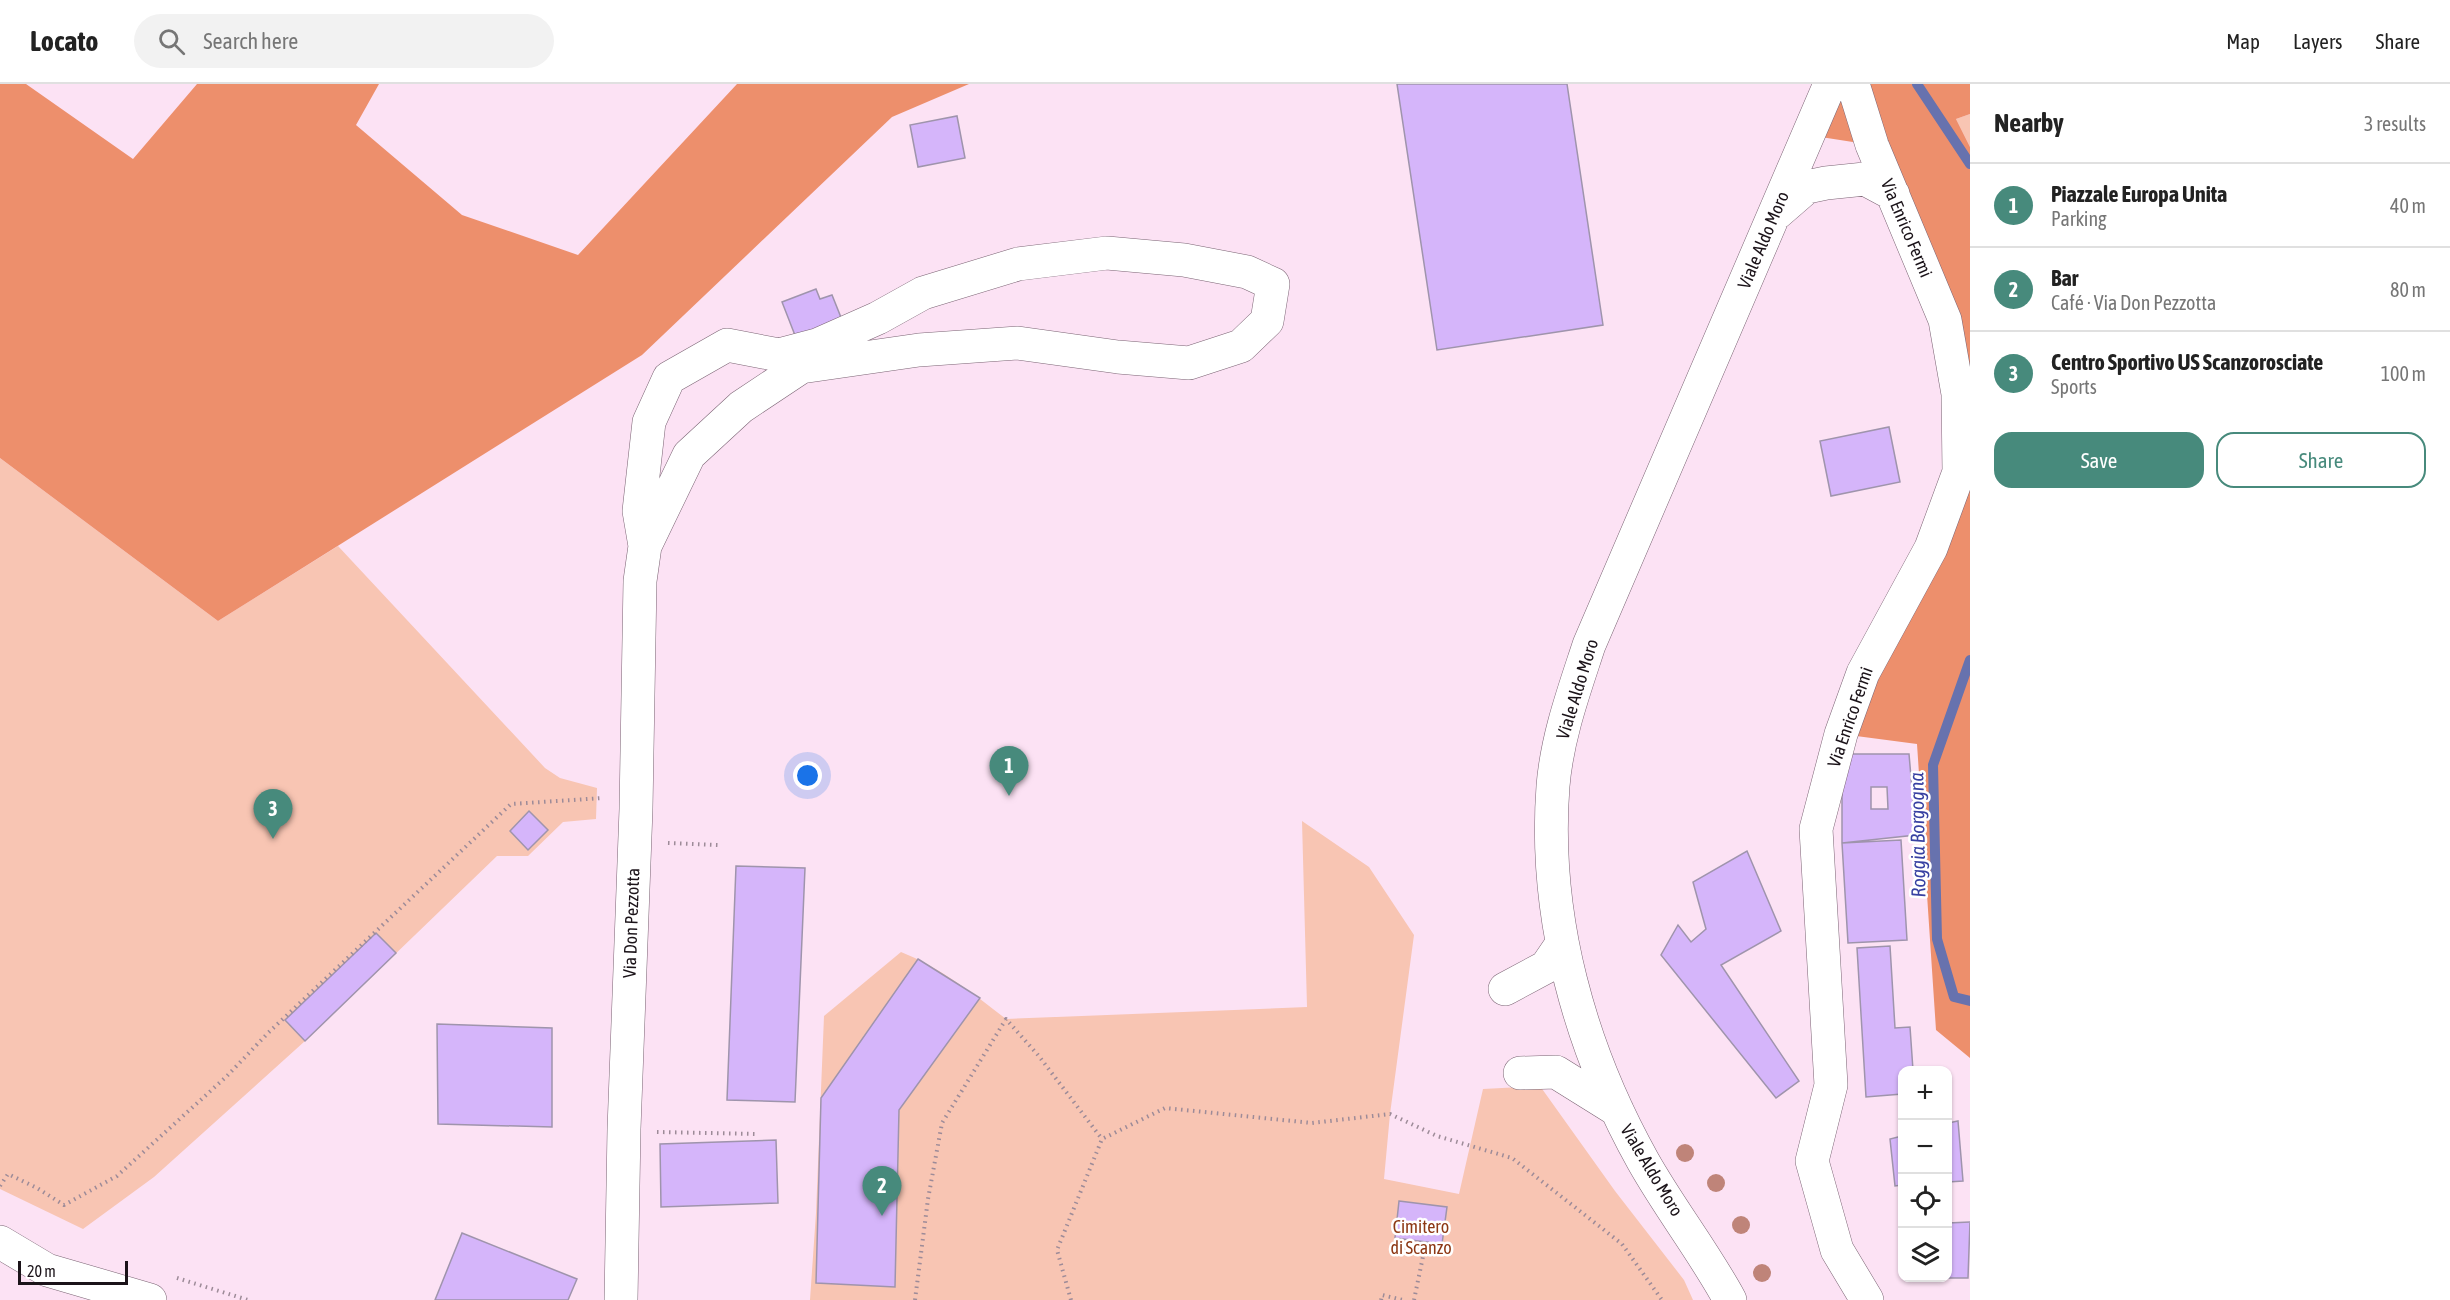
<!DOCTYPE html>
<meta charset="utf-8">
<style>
body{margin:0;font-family:"Asap Condensed",sans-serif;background:#f2f2f2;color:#222}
.controls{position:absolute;right:18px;bottom:18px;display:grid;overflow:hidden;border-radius:12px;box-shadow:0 2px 4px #0004}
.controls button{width:54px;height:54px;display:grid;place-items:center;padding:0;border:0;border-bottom:2px solid #e0e0e0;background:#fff;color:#222;font:30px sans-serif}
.scale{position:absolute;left:18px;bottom:15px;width:110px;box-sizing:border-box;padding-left:6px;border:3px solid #1b1319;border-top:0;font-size:16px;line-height:21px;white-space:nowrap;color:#1b1319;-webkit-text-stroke:4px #fff;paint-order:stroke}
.you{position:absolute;left:808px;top:692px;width:21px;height:21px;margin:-15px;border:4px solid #fff;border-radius:50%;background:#1a73e8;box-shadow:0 0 0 9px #1a73e833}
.badge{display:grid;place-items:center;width:39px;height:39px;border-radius:50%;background:#478a7c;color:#fff;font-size:20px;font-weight:700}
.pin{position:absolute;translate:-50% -50px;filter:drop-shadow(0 2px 3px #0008)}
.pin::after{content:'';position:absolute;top:32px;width:21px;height:18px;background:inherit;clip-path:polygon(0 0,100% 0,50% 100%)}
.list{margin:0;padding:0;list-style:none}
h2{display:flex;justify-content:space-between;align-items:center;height:78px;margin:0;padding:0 24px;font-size:26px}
h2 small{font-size:20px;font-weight:400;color:#767676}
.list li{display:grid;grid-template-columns:39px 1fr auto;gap:18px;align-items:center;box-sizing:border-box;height:84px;padding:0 24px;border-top:2px solid #e0e0e0}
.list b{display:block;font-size:22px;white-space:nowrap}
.list p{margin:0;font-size:20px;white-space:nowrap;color:#767676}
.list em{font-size:20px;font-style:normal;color:#767676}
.actions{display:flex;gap:12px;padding:18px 24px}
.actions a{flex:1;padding:14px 0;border:2px solid #478a7c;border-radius:18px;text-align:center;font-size:21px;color:#478a7c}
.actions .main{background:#478a7c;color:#fff}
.icon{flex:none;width:33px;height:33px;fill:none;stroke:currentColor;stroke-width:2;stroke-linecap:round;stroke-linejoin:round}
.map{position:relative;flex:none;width:1970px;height:1216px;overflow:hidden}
header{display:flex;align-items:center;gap:36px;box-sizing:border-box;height:84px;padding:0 30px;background:#fff;border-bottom:2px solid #e0e0e0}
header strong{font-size:28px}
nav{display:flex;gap:33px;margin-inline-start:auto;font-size:21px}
.search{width:420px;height:54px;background:#f2f2f2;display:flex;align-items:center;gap:15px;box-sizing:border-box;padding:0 21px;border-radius:33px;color:#767676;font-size:22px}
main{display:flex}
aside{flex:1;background:#fff}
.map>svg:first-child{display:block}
.green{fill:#f8c5b3}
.forest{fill:#ed8f6c}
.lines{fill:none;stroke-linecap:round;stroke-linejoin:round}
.stream{stroke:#6772ae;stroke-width:10}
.building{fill:#d5b5fa;stroke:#9f94ac;stroke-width:1.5;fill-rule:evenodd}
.minor-casing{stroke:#7b6474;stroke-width:34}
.path{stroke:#9d8b98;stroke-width:4;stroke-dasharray:1.5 4.5;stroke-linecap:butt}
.minor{stroke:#fff;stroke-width:33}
.tree{fill:#bf8479}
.labels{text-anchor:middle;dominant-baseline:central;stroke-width:5;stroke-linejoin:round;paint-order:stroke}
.street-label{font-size:18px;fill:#1b1319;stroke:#fff}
.park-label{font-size:18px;fill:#8d3815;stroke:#fff}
.water-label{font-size:20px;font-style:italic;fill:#3841a2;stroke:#fff}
</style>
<header>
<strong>Locato</strong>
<div class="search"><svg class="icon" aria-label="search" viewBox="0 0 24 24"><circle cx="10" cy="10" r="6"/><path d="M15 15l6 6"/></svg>Search here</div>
<nav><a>Map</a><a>Layers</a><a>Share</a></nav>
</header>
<main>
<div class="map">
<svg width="1970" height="1216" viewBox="0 0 1970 1216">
<rect width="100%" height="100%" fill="#fce2f4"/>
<path class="green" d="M1970 30V63L1956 35Z
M0 374 218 537 338 462 545 684 560 694 597 704 596 735 563 738 528 772H497L305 957 154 1093 83 1145 0 1105Z
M1302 737 1369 783 1414 851 1390 1030 1384 1095 1459 1110 1483 1005 1540 1002 1615 1107 1684 1196 1693 1216H810L816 1129 824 932 901 868C939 883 974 910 1006 935L1307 923Z"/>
<path class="forest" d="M0 0H26L133 75 197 0H379L356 41 462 131 578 171 737 0H969L892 33 642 271 218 537 0 374Z
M1846 0H1970V30L1956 35 1970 63V974L1936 946 1917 660 1841 650 1931 464 1958 310 1872 61 1808 51Z"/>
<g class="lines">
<path class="stream" d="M1917 0 1970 80
M1970 576 1933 681 1937 855 1954 913 1970 917"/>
</g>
<path class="building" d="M1397 0H1567L1603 241 1437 266Z
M957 32 965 74 918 83 910 41Z
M816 205 820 215 832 211 842 236 798 259 782 218Z
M1889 343 1900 398 1831 412 1820 357Z
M1842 670H1909L1916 751 1842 759ZM1871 703H1887L1888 725H1871Z
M529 727 548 746 528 766 510 747Z
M1901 756 1907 856 1848 859 1842 759Z
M1747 767 1781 847 1721 881 1799 997 1776 1014 1661 871 1678 841 1691 858 1706 845 1693 798Z
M736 782 805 784 795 1018 727 1016Z
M376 849 396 869 305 957 285 936Z
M1890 862 1895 944 1910 943 1913 986H1902V1010L1866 1013 1857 864Z
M918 875 980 914 899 1026 895 1203 816 1199 821 1014Z
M437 940 552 944V1043L438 1040Z
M1958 1037 1963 1097 1948 1098V1039Z
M1902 1052V1101L1895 1102 1890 1055Z
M776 1056 778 1119 661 1123 660 1060Z
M1399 1117 1447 1123 1442 1160 1395 1154Z
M1970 1138 1968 1194H1930H1948V1139Z
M462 1149 577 1195 568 1216H435Z"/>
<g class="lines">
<defs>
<path id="minor" d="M1853 0 1872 61 1945 236 1958 310 1959 388 1931 464 1863 589 1841 650 1816 745 1831 1001 1812 1077 1837 1166 1867 1216
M1777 129 1807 103 1826 99 1865 95 1893 110
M1505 905 1546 883 1561 861
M1520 989 1556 988 1617 1026
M0 1158 47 1186 150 1216
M621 1216 624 1045 636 725 640 497 645 462 689 371 741 323 801 283 919 266 1018 259 1118 273 1189 279 1241 262 1267 237 1273 200 1247 188 1184 176 1107 169 1018 180 923 209 878 234 817 261 779 271 727 261 669 294 649 338 639 427 645 462
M1730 1216C1704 1168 1670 1125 1643 1077 1580 964 1543 833 1553 702 1557 653 1574 607 1589 561L1830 0"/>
</defs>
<use href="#minor" class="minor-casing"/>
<path class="path" d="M668 759 718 761
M657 1048 756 1050
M0 1102 8 1090 37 1104 64 1121 117 1092 227 992 268 949 511 720 603 714
M177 1194 248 1216
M915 1216 928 1115 942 1039 1006 935 1038 971 1102 1055
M1071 1216 1057 1166 1102 1055 1165 1024 1312 1039 1390 1030 1437 1052 1512 1074 1622 1160 1662 1216
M1381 1216 1382 1211 1403 1216
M1414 1216 1426 1158"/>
<use href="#minor" class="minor"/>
</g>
<g class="tree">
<circle cx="1685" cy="1069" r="9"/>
<circle cx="1716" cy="1099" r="9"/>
<circle cx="1741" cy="1141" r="9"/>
<circle cx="1762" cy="1189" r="9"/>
</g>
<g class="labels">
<g class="street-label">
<text transform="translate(1907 144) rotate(67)">Via Enrico Fermi</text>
<text transform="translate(1763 156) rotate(-67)">Viale Aldo Moro</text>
<text transform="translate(1577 605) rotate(-73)">Viale Aldo Moro</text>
<text transform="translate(1850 633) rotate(-71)">Via Enrico Fermi</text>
<text transform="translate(631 839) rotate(-88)">Via Don Pezzotta</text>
<text transform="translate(1652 1086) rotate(59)">Viale Aldo Moro</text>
</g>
<g class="park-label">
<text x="1421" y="1142">Cimitero<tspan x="1421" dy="21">di Scanzo</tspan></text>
</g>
<g class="water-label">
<text transform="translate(1917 751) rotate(-91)">Roggia Borgogna</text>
</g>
</g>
</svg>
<div class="controls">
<button>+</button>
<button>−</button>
<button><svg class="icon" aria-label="locate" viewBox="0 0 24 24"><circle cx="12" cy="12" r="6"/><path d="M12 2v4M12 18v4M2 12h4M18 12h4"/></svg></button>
<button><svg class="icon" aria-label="layers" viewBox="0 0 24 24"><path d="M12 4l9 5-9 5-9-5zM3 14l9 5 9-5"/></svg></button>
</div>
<div class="scale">20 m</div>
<div class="you"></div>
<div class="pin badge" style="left:1009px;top:712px">1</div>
<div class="pin badge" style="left:882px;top:1132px">2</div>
<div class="pin badge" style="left:273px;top:755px">3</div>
</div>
<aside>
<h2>Nearby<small>3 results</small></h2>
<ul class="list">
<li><span class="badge">1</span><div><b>Piazzale Europa Unita</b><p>Parking</p></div><em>40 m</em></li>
<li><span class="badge">2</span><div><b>Bar</b><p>Café · Via Don Pezzotta</p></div><em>80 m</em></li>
<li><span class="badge">3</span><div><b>Centro Sportivo US Scanzorosciate</b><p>Sports</p></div><em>100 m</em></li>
</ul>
<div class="actions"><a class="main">Save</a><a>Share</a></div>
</aside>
</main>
